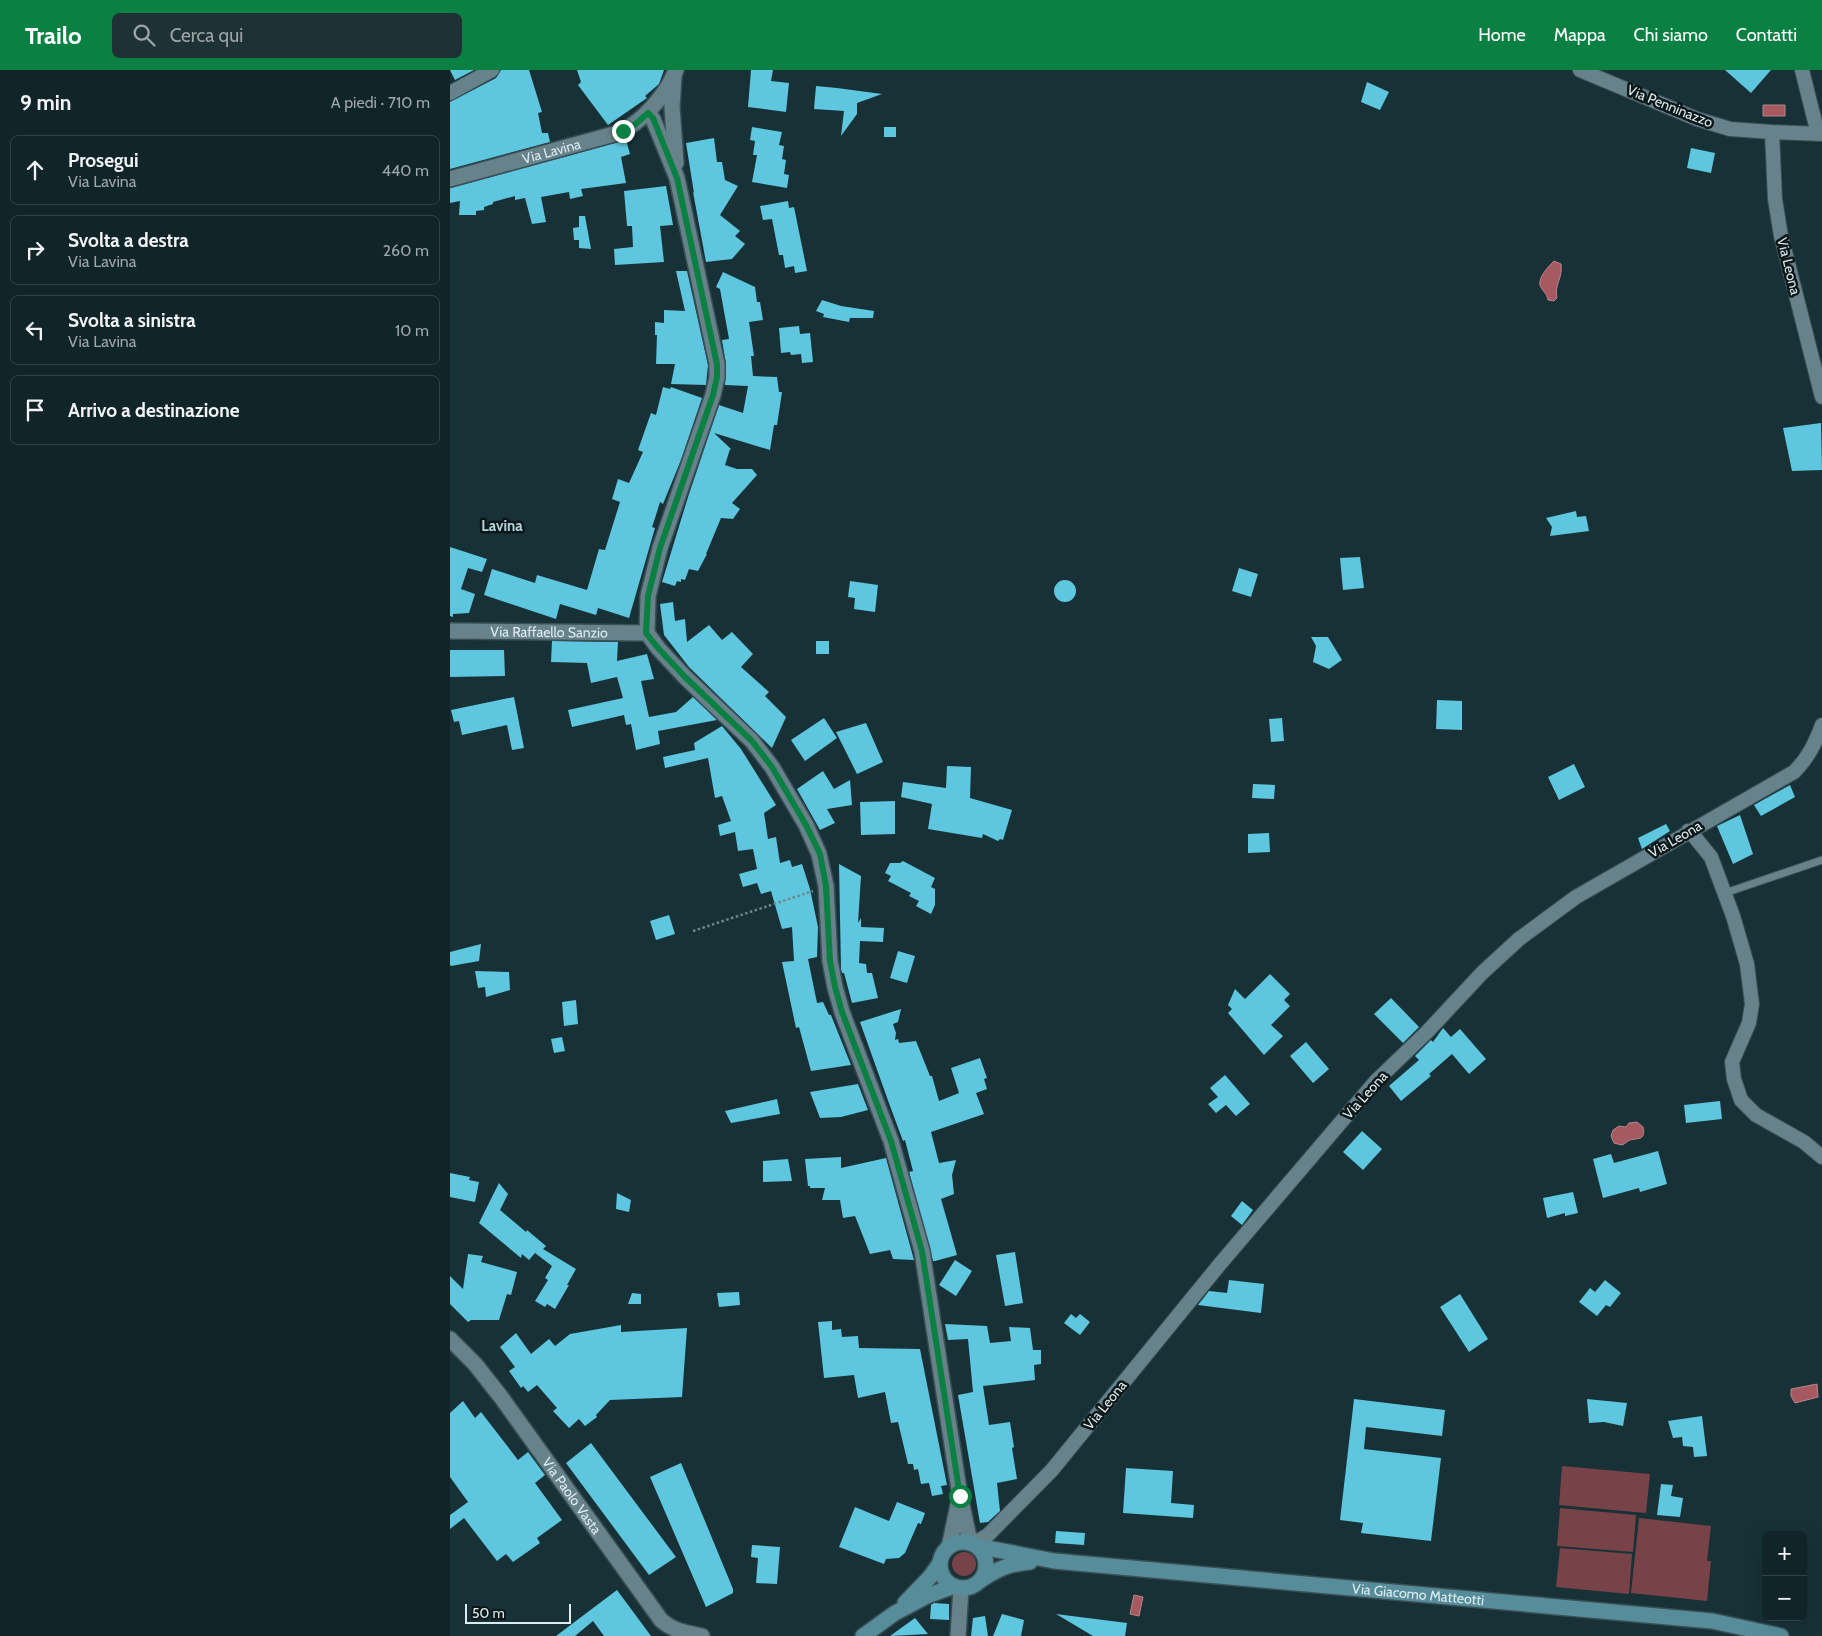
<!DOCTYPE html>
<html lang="it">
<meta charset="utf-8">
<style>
body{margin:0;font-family:Cabin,sans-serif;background:#1e3135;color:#f1f3f6}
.controls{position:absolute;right:15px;bottom:15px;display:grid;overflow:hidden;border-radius:8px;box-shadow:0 5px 20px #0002}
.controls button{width:45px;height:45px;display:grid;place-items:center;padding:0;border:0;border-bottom:1px solid #304246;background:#112529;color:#f1f3f6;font:25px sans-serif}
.scale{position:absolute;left:15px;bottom:12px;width:106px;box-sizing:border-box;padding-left:5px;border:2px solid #ddecf0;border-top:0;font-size:14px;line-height:18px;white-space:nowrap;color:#ddecf0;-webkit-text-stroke:4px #0c1719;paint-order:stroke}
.stop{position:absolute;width:15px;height:15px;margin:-11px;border:4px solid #0b8043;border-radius:50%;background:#fff}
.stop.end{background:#0b8043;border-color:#fff;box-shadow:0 1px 5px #0008}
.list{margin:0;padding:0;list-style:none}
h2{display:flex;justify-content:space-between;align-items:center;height:65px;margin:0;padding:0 20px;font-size:21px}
h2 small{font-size:16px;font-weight:400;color:#9ca5a8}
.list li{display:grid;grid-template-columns:32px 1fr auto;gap:15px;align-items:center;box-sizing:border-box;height:70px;margin:0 10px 10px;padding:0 10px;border:1px solid #304246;border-radius:8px}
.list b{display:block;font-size:19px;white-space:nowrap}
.list p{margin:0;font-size:16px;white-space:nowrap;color:#9ca5a8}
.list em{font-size:16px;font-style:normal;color:#9ca5a8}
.icon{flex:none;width:28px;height:28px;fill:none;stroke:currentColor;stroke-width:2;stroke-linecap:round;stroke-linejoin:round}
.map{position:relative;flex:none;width:1372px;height:1566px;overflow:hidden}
header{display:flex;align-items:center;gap:30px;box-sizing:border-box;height:70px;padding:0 25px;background:#0b8043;color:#fff}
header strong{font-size:24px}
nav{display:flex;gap:28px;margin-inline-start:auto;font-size:18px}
.search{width:350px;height:45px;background:#1e3135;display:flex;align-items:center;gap:12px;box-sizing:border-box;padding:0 18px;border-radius:8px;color:#9ca5a8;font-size:19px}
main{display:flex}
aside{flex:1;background:#112529}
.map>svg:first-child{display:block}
.green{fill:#774348}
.water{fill:#a75962;stroke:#b7858d}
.building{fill:#5ec6de}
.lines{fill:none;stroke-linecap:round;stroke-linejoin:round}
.service-casing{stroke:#394f55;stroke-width:9}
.minor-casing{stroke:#394f55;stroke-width:16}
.tertiary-casing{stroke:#394f55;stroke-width:18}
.secondary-casing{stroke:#394f55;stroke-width:18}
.path{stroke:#71868b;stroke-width:2.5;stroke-dasharray:2.5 2.5;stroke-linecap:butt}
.service{stroke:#67828a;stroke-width:7}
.minor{stroke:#67828a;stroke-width:14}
.tertiary{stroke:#67828a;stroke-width:15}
.secondary{stroke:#578d9a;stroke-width:15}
.route{stroke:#0b8043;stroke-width:6}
.labels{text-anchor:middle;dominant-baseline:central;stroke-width:5;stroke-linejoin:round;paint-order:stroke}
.street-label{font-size:14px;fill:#ddecf0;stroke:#0c1719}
.neighbourhood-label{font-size:15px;font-weight:bold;fill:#b4d2da;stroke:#0c1719}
</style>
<header>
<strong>Trailo</strong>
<div class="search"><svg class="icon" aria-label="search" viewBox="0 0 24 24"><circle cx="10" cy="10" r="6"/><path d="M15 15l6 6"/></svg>Cerca qui</div>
<nav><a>Home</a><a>Mappa</a><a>Chi siamo</a><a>Contatti</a></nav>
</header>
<main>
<aside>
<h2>9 min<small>A piedi · 710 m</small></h2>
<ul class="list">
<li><svg class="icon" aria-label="ahead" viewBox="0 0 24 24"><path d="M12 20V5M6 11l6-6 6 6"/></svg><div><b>Prosegui</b><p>Via Lavina</p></div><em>440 m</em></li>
<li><svg class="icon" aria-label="right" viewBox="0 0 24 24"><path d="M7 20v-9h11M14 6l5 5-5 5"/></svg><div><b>Svolta a destra</b><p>Via Lavina</p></div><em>260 m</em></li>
<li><svg class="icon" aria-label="left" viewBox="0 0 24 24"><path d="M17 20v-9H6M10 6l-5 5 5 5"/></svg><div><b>Svolta a sinistra</b><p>Via Lavina</p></div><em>10 m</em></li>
<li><svg class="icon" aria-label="arrive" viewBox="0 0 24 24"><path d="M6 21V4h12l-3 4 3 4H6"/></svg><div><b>Arrivo a destinazione</b></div></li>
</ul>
</aside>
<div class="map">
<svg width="1372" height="1566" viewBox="0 0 1372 1566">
<rect width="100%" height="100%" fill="#173137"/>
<path class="green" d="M1112 1396 1200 1404 1196 1443 1109 1435Z
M1110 1438 1186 1445 1183 1482 1107 1476Z
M1189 1448 1261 1456 1257 1491H1261L1257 1531 1181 1523Z
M1110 1478 1182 1484 1179 1524 1106 1517Z
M502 1494a12 12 0 1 1 24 0a12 12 0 1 1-24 0Z"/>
<path class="water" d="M1313 35H1335V46H1313Z
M1104 191 1111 194C1113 209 1104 214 1107 228L1104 231 1098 230C1097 223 1092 221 1090 215 1088 207 1099 196 1104 191Z
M1187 1052 1193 1057C1196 1070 1189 1068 1180 1070 1177 1071 1175 1074 1172 1075L1164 1073 1161 1066 1163 1060 1169 1056 1176 1057 1179 1053Z
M1367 1314 1368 1327 1345 1333 1341 1326V1319Z
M684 1525 693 1527 689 1546 680 1544Z"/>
<path class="building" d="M0 0H24L5 10Z
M51 0H79L92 42 88 43 92 63H98L100 72 0 99V32L46 8Z
M127 0H214L209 14 195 26 197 28 158 55 128 15 131 12Z
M301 0H323L321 11 339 13 336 42 298 37Z
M1275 0H1321L1301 23Z
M917 12 939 22 930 40 911 32Z
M366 16 387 18 432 24 407 33V44L391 66 394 41 364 39Z
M302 57 332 62 329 75 334 76 332 89 336 90 334 104 339 105 337 118 302 112 307 85H303L305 71 300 70Z
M434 57H446V67H434Z
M264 68 267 92H272L275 110 288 116 270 145 290 161 285 166 295 174 282 189 256 192 243 122 244 123 236 73Z
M176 70 180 84 171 87 176 113 131 119 133 126 120 129 119 122 91 127 96 152 82 154 75 128 65 130V126L43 132V134L34 137V140L26 141V145H9L10 131 0 133V118Z
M1241 78 1265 83 1261 103 1237 98Z
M216 116 223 155 210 156 214 192 165 195 164 179 183 177 182 156H177L174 121Z
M338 131 339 138 344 137 357 201 345 203 344 196 335 198 333 185H329L322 149 313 150 310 136Z
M129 146H135L141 179 129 178V170H124L123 158 129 157Z
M226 201H237L258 295 256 315 221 314 225 294H206L207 265H205V252L214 253V240L235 241Z
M273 202 305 217 307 232H310L313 250 299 252 304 286H301L303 306 327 307 329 322H332L327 355H324L320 380 264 363 282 380 280 379 275 395 287 399H302L307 405 282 433 290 439 283 449 271 448 256 484H257L248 501 239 499 235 510 231 509V512L227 511 225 516 212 512 238 427 269 335 293 343 298 316 275 315 276 294 272 270 279 269 270 219 266 217Z
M372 230 391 236 424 241 423 248H400L399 252 373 247 374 244 366 241Z
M349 256 350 264 360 263 363 292 352 293 351 284 341 285 340 282 331 283 329 258Z
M213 317 220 319 221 317 252 328 231 390 213 434 210 432 206 445 202 457 205 458 179 548 148 538 146 545 110 534 106 549 34 525 42 499 85 513 87 505 137 520 149 479 155 480 170 432 162 429 168 409 179 413 193 382 188 380 201 343 206 345Z
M1371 353 1372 400 1342 401 1333 358Z
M1126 441 1127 447 1136 446 1139 461 1100 466 1102 457 1096 448Z
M0 477 37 489 32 502 18 498 11 519 25 524 19 543 3 544V547L0 546Z
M910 487 914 518 893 520 890 488Z
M789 498 808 504 801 527 782 521Z
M604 521a11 11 0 1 1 22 0a11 11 0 1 1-22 0Z
M400 511 428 515 425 542 404 539 405 528 398 527Z
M223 532 225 551 235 549 237 572 259 555 272 570 282 562 303 584 291 597 319 622 315 626 336 647 322 678 239 597 214 565 210 534Z
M861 567H878L892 590 879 599 863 592 866 576Z
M102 571 168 572 167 591 197 584 204 609 191 611 199 647 226 642 243 627 267 650 208 661 210 674 186 680 181 654 176 655 174 645 122 657 118 640 173 628 167 607 141 613 137 593 101 592Z
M366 571H379V584H366Z
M0 580H54L55 606 0 607Z
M64 627 74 678 62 680 57 655 12 665 9 651 4 652 1 640Z
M987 630 1012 631V660L986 659Z
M374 648 387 668 355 691 341 670Z
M832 648 834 671 821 672 819 649Z
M416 653 433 692 407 704 386 662Z
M272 656 291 679 326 735 314 743 318 769 326 767 330 793 340 790 342 797 352 794 360 819 368 857 367 887 358 889 367 933 373 932 379 945H381L401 995 361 1001 349 957 346 958 332 892 344 891 342 857 332 859 321 821 311 824 307 813 293 817 289 804 307 799 303 779 288 781 285 762 270 766 268 755 281 751 272 726 265 728 258 688 215 698 213 687 245 680 244 673Z
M1124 694 1135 717 1109 730 1098 707Z
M497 696 521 697 520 728 562 740 553 770 550 769 548 771 533 764 532 768 478 759 482 734 451 727 453 712 496 718Z
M373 701 384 719 400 710 402 735 377 739 385 753 370 760 347 719Z
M803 714 825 715 824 729 802 728Z
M1340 715 1345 727 1311 746 1304 735Z
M445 731V764L411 765 410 732Z
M1290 745 1303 784 1283 794 1267 756Z
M1216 754 1220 761 1192 779 1188 768Z
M819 763 820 782 798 783V764Z
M453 791 485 808 481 817 485 819V835L481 844 466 836 469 831 459 826 461 823 438 811 441 806 435 803 440 793H450Z
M389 794 411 806 408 853 411 848V857L434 858 433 872 410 871 409 893 416 894 417 903H422L428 928 402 933 394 903H392L391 899Z
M219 845 225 864 206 870 200 851Z
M31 874 29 891 1 896 0 895V882Z
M448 881 465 886 457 913 440 908Z
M25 901 59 902 60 920 36 927 35 917 28 918Z
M820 904 840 924 834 930 840 936 821 955 833 966 814 985 778 943 782 939 778 935 785 919 795 929Z
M941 928 969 957 953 973 924 944Z
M126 930 128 954 114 956 112 932Z
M451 939 448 952 443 954 446 963 445 970 448 969 449 973 466 971 480 1006H482L489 1031 509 1023 501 998 530 988 537 1008 534 1009 537 1019 526 1023 534 1044 481 1062 489 1093 506 1090 502 1105 504 1124 491 1129 507 1185 485 1191H483L459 1102 463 1101 455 1070 453 1071 440 1036 410 952Z
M993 958 1001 967 1010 959 1036 989 1019 1004 1002 984 979 1004 981 1006 951 1031 939 1016 969 990 965 986 981 970 983 972Z
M112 967 115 981 104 983 101 969Z
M856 972 879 999 863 1013 840 986Z
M775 1005 800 1034 786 1046 776 1035 766 1043 758 1034 768 1027 760 1018Z
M408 1014 418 1040 391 1047 370 1048 360 1022Z
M327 1029 330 1044 281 1053 275 1041Z
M1270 1031 1272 1049 1236 1053 1234 1035Z
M912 1061 932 1079 913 1100 893 1082Z
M1208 1081 1217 1114 1190 1122 1189 1118 1153 1128 1143 1089 1161 1084 1164 1093Z
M391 1087V1098L436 1088 464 1190 443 1189 440 1180 420 1184 405 1146 393 1148 390 1130H372L375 1118H360V1116H358L355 1089Z
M338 1089 342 1111 313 1112V1091Z
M0 1103 20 1107 19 1110 29 1112 25 1132 0 1127Z
M49 1113 58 1124 50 1140 76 1162 77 1160 96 1176 93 1179 126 1199 117 1215H119L105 1239 97 1234 95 1237 85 1231 98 1210 95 1208 102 1196 85 1183 79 1190 72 1184 71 1188 29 1153Z
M1123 1122 1128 1143 1115 1146V1143L1097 1148 1093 1128Z
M167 1123 181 1130 179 1142 166 1139Z
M792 1131 803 1140 792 1155 781 1146Z
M565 1182 573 1233 555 1236 546 1185Z
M18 1184 33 1186 31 1192 67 1202 61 1225 57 1224 49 1250H21L18 1252 0 1234V1206L13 1219Z
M505 1190 522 1201 506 1226 489 1215Z
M779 1210 814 1214 811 1243 748 1235 759 1221 777 1223Z
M1155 1210 1171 1223 1160 1237 1156 1235 1147 1246 1129 1232 1140 1218 1145 1222Z
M289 1222 290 1235 269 1237 267 1223Z
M182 1223 191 1224V1234H178Z
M1010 1224 1038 1269 1019 1282 990 1237Z
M621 1244 626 1248 630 1244 640 1252 630 1265 614 1253Z
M382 1251V1260L391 1259 392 1267 408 1266 409 1278 470 1279 497 1415 491 1416 493 1424 482 1426 479 1413 471 1414 468 1399 464 1400 463 1394H458L448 1352 441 1353 435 1322 408 1328 404 1305 374 1308 368 1252Z
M495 1254 537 1256 540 1273 561 1271 559 1257 580 1258 583 1280H591V1294L584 1295 585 1310 533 1316 539 1355 560 1352 564 1377 562 1378 567 1409 547 1413 550 1441 538 1452 530 1453 508 1325 523 1322 518 1269 498 1270Z
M171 1255V1262L237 1258 232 1327 160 1330 146 1345 147 1347 135 1356 129 1349 119 1358 103 1341 107 1338 87 1315 78 1322 73 1316 71 1318 59 1301 65 1297 50 1277 66 1263 81 1284 99 1269 105 1276 120 1264Z
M904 1329 995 1340 992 1366 916 1357 914 1379 991 1388 981 1471 911 1463 913 1453 890 1450Z
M1137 1329 1177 1333 1173 1356 1154 1352 1139 1353Z
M13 1331 25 1348 31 1342 68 1390 78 1382 95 1405 85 1413 112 1450 87 1468 90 1473 63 1492 56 1484 47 1491 14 1448 0 1459V1445L18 1432 0 1407V1343Z
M1252 1346 1257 1386 1244 1387 1243 1377 1233 1376 1232 1367 1223 1368 1218 1351Z
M141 1373 226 1487 199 1505 116 1393Z
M231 1393 283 1519V1523L256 1537 200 1407Z
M676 1398 723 1401 721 1433 744 1435 743 1448 673 1443Z
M1211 1414 1223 1415 1221 1426 1233 1428 1230 1447 1207 1445Z
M447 1432 475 1443 471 1454 468 1453 455 1483 449 1488 436 1489 434 1494 389 1477 405 1437 439 1451Z
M606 1461 635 1463 634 1475 605 1473Z
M302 1475 330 1477 327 1514 306 1513 308 1488 301 1487Z
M167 1520 201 1566H154L143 1551 125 1566H106Z
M484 1533 499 1534V1550L480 1549 481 1535Z
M552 1544 574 1550 571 1566H543Z
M606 1544 677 1553 675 1566H643Z
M535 1546 538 1566H521L523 1548Z
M465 1548 478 1564 440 1566Z"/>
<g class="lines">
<defs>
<path id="service" d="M1275 823 1372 790"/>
<path id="minor" d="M1130 0 1247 49 1280 59 1322 62 1372 64
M1352 0 1368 64
M0 23 42 0
M1322 62 1325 129 1331 166 1372 327
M1238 761 1243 765 1261 787 1283 846 1297 894 1302 934 1299 953 1282 992 1284 1009 1291 1030 1306 1045 1354 1072 1372 1087
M523 1474 538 1465 602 1400 770 1194 926 1011 977 962 1032 903 1069 869 1126 827 1344 702C1358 688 1365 674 1372 655"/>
<g id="tertiary">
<path d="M224 6 222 37 226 93"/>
<path d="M198 43 203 49 227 108 267 294V307L263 325 210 478 198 526 197 563 208 578 235 607 302 671 322 697 356 755 369 784 376 816 380 891 385 917 392 942 441 1071 472 1181 510 1426 520 1472"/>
<path id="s1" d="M0 109 168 63C192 53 217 24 226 0"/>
<path id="s2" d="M0 561 197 563"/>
<path id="s3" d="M0 1269 25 1294 51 1327 211 1550C223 1561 236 1563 252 1566"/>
<path d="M499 1477 508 1435"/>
<path d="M508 1566 511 1518"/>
</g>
<g id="secondary">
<circle cx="513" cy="1495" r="23"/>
<path id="s4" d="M527 1476 604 1491 1262 1551 1331 1566"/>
<path d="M531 1510C549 1498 559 1494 580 1492"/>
<path d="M455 1533 480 1507 490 1493"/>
<path d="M413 1566 445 1543 477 1526 504 1516"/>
</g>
</defs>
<use href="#service" class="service-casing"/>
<use href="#minor" class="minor-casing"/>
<use href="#tertiary" class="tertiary-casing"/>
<use href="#secondary" class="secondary-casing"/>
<path class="path" d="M243 861 363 821"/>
<use href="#service" class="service"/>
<use href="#minor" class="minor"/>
<use href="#tertiary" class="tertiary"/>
<use href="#secondary" class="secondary"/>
</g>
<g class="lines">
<path class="route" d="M173 61 181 58 198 43 203 48 227 108 267 294V307L263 325 210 478 198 526 196 563 208 578 235 607 302 671 322 697 356 755 370 784 376 816 380 891 385 917 392 942 441 1071 472 1181 510 1426"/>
</g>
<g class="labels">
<g class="street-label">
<text transform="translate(1220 36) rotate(22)">Via Penninazzo</text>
<text stroke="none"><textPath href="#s1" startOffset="105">Via Lavina</textPath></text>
<text transform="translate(1339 196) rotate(76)">Via Leona</text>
<text stroke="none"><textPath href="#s2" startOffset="99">Via Raffaello Sanzio</textPath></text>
<text transform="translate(1225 769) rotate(-30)">Via Leona</text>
<text transform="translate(915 1025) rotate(-48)">Via Leona</text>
<text transform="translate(655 1335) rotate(-51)">Via Leona</text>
<text stroke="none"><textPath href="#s3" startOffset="199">Via Paolo Vasta</textPath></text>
<text stroke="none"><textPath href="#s4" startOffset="444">Via Giacomo Matteotti</textPath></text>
</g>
<g class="neighbourhood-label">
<text x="52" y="456">Lavina</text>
</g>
</g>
</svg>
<div class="controls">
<button>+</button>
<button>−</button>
</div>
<div class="scale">50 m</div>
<div class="stop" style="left:510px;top:1426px"></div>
<div class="stop end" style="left:173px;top:61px"></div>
</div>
</main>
